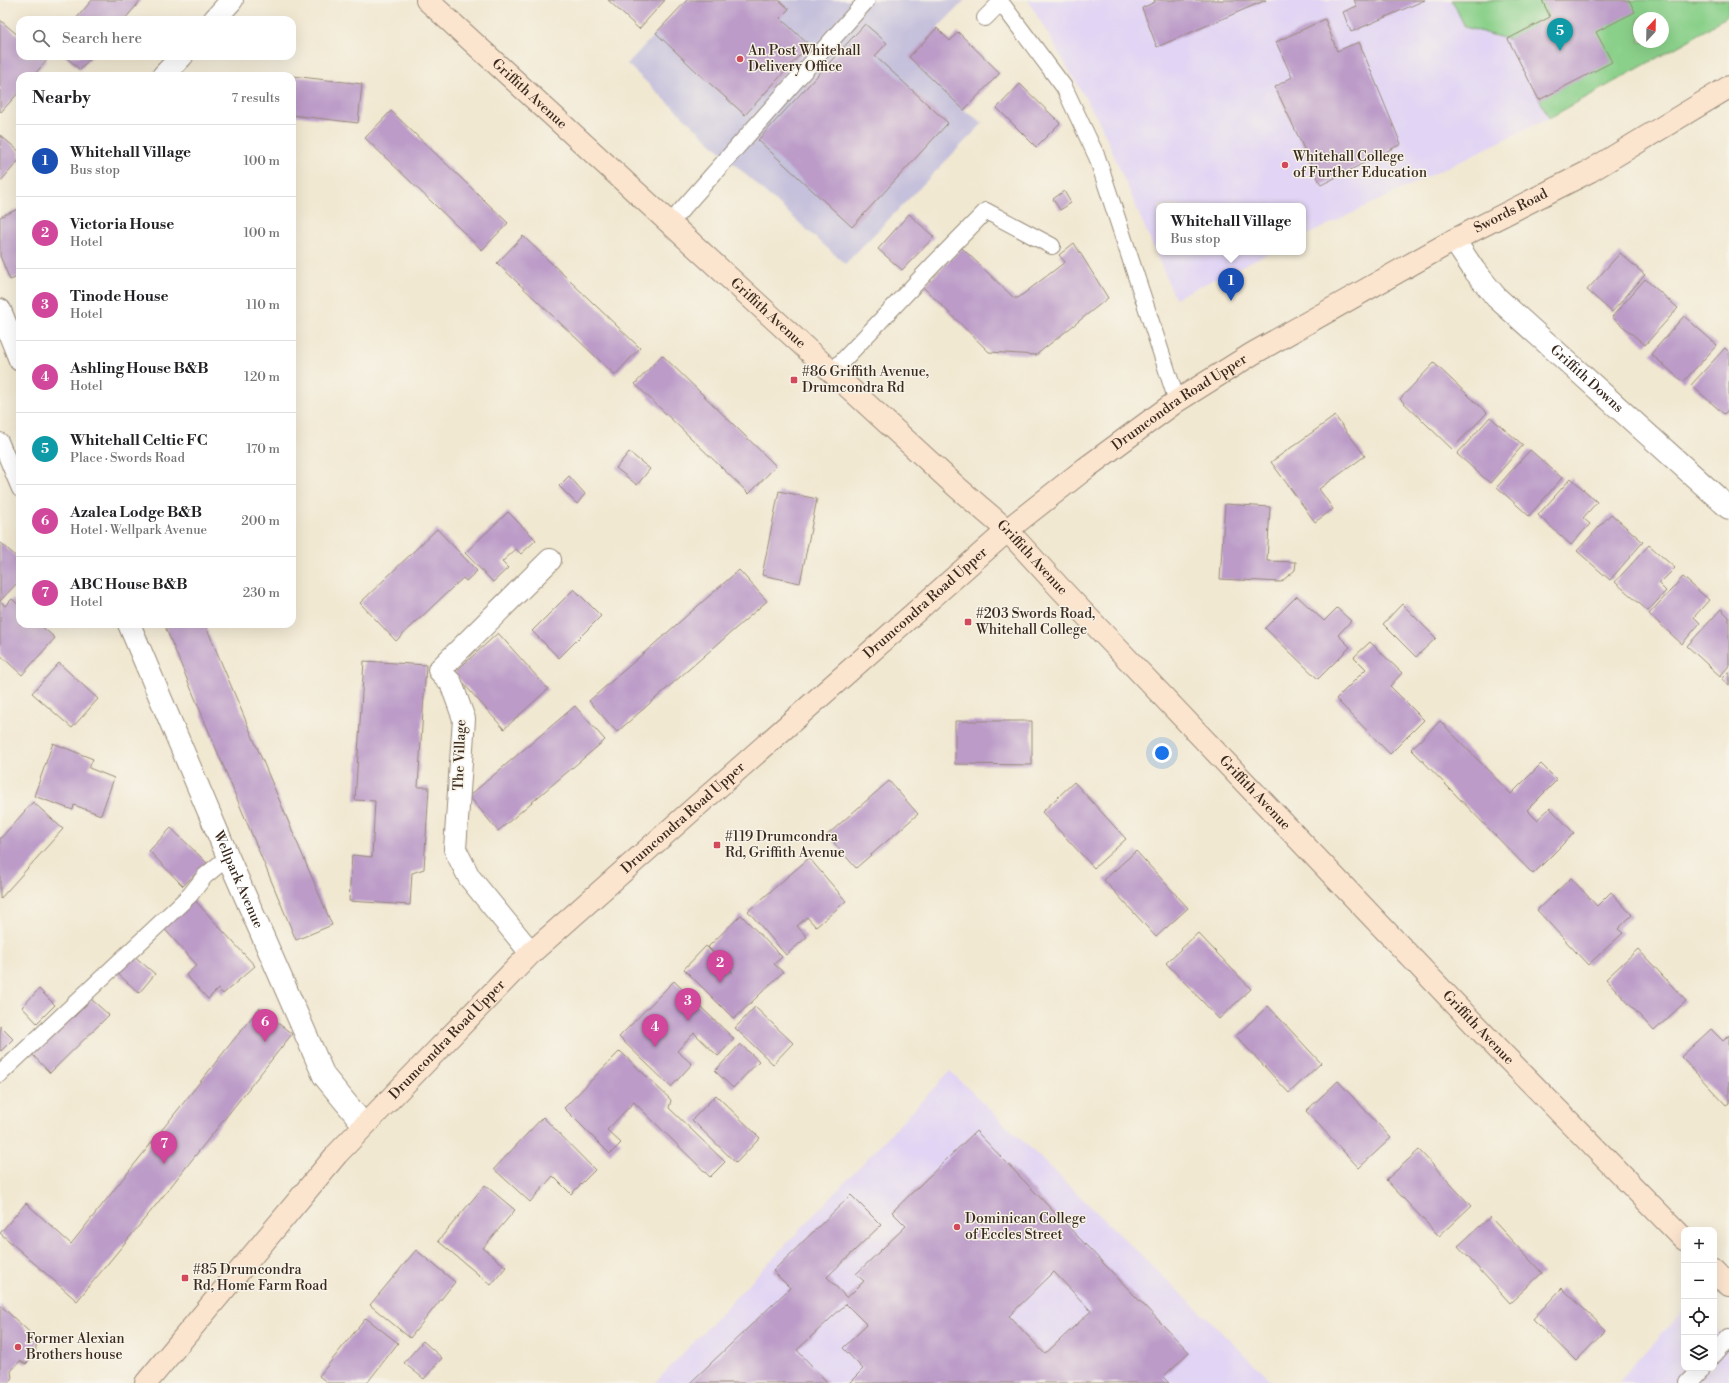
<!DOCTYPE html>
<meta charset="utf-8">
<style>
body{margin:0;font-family:"Libre Bodoni",serif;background:#f2f2f2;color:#202124}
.controls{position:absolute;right:12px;bottom:12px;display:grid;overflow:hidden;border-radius:8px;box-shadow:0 4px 16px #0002}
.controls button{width:36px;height:36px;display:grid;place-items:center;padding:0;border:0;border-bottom:1px solid #e0e0e0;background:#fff;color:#202124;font:20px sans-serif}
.compass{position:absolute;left:1633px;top:12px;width:36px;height:36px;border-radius:50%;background:#fff;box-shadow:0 4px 16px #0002;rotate:22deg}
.you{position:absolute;left:1162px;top:753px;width:14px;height:14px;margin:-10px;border:3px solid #fff;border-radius:50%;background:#1a73e8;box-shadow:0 0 0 6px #1a73e833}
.badge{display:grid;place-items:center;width:26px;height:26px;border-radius:50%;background:#7c3aed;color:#fff;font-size:13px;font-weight:700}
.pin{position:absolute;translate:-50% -33px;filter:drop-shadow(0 1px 2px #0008)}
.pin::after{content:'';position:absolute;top:21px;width:14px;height:12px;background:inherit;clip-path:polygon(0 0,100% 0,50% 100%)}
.popup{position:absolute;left:1156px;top:203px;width:150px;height:52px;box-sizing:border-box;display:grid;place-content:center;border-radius:8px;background:#fff;filter:drop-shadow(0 1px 3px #0005);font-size:13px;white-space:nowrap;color:#757577}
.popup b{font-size:15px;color:#202124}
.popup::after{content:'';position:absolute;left:50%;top:100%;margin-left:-8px;border:8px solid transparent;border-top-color:#fff}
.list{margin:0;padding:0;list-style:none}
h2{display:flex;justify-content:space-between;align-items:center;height:52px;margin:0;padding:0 16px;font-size:17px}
h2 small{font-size:13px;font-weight:400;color:#757577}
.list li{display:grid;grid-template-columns:26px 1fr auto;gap:12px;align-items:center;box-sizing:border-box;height:72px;padding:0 16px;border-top:1px solid #e0e0e0}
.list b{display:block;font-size:15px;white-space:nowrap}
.list p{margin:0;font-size:13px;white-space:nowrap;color:#757577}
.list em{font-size:13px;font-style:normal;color:#757577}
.icon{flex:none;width:22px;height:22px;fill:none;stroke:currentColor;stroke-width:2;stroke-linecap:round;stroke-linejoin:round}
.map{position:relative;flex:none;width:1729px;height:1383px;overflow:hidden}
.search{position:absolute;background:#fff;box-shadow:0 4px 16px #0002;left:16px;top:16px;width:280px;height:44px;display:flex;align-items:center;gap:10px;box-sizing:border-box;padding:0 14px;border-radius:12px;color:#757577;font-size:15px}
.panel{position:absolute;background:#fff;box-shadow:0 4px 16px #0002;left:16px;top:72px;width:280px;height:556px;border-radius:12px}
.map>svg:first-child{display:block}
.built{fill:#e1d4f4}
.industrial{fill:#c5c0db}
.green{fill:#8ad08a;stroke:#627d54;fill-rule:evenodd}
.building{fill:#bc9bc8;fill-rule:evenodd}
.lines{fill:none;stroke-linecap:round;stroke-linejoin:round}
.service-casing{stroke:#968978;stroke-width:18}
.minor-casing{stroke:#968978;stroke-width:24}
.secondary-casing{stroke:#968978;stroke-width:24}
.service{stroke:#fff;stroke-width:16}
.minor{stroke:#fff;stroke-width:22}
.secondary{stroke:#fce5cf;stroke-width:22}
.poi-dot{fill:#d1495b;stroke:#f7f3e8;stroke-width:1.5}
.labels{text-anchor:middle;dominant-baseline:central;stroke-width:3;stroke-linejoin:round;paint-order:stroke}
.poi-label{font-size:14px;fill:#3b2a1e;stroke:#f7f3e8;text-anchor:start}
.street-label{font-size:14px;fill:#3b2a1e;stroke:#f7f3e8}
</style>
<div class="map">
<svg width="1729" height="1383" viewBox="0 0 1729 1383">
<rect width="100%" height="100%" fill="#f7f3e8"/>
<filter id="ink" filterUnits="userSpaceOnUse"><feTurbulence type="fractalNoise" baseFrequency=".025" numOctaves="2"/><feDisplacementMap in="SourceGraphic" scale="8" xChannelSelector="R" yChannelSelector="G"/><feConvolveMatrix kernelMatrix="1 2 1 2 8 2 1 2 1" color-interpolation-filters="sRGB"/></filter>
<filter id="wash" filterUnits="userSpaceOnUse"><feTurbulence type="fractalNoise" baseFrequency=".012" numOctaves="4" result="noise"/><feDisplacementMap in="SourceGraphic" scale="16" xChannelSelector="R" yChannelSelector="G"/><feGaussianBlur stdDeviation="0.9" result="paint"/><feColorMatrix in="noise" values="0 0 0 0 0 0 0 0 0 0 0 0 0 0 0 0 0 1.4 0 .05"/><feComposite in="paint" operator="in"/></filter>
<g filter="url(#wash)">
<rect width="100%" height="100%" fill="#f1e8d1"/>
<path class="built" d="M1028 0H1452L1465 27 1510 39 1549 118 1303 237V206H1159V252H1271L1175 298 1101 125Z
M950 1071 1274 1383H655Z
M1684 1309V1368H1714V1328L1729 1343V1383H1618Z"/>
<path class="industrial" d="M687 0H965L909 57 964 110 983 123 845 264 735 165 627 64Z"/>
<path class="green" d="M1452 0H1729V15L1691 39 1549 118 1510 40 1465 27ZM1639 18H1663V42H1639Z"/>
<g id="blocks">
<path class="building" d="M92 0H141L124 20H75Z
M608 0H665L639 29Z
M687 0H779L789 9 780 18 809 45 745 115 697 72 656 33Z
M1154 0H1266L1157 47 1142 8 1155 2Z
M1354 0H1425L1351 32 1343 12 1357 6Z
M1542 0H1629L1635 12 1596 32 1612 62 1539 100 1508 39 1550 17Z
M1325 19 1337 51 1359 42 1401 144 1321 185 1275 87 1292 77 1276 42Z
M0 20 20 37V56H42L47 60 33 76H20V91L1 112 0 111Z
M865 24 887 43 875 56 948 123 852 227 758 140Z
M937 28 950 41 958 32 1000 73 964 110 909 57Z
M65 56H92L80 70Z
M292 76 362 84 358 123 292 115Z
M1020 84 1060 123 1036 147 997 108Z
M391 111 508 223 482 250 365 138Z
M0 135 20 152V159L0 182Z
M1064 191 1071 203 1060 210 1053 199Z
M20 208V276L10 280 0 256V217Z
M909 214 934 237 902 270 878 249Z
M523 236 640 348 615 375 497 263Z
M1074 243 1108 298 1036 355 989 352 923 287 962 248 1014 298H1018L1065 262 1059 255Z
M1620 253 1645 275 1612 312 1587 290Z
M1645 279 1678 308 1645 345 1612 317Z
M1684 316 1717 345 1683 382 1651 354Z
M1725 348 1729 352V409L1724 414 1691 385Z
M662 355 776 466 749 494 635 384Z
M1434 363 1487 413 1452 449 1400 399Z
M1335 416 1365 456 1319 489 1333 509 1315 522 1271 462Z
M1490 417 1523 445 1490 483 1457 454Z
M1530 450 1562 478 1529 516 1497 487Z
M629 452 650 469 637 485 616 468Z
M569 476 585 494 577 504 559 486Z
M1571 478 1597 502 1583 518 1590 524 1571 545 1538 515Z
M779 491 817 499 800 583 762 575Z
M1225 504 1270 507 1267 561 1296 562 1295 570 1281 582 1220 579Z
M508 512 536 540 521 554 516 549 502 562 508 568 493 582 465 553Z
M1611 514 1643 542 1610 580 1577 551Z
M437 529 477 571 466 581 463 578 453 587 396 641 360 603Z
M0 542 20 560V580L0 601 5 606 12 599 20 606V624H39L55 638 22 675 0 655Z
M1649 545 1675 568 1659 584 1666 591 1648 611 1615 582Z
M739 570 767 601 617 732 589 701Z
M1683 577 1709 600 1694 617 1700 623 1682 644 1649 614Z
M574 589 601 616 559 658 532 631Z
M1297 596 1324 621 1337 608 1351 621 1338 635 1350 647 1318 679 1265 628Z
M1402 604 1436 638 1416 657 1383 624Z
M1721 609 1729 617V666L1720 676 1687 646Z
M164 624H205L332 925 296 940Z
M498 633 548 689 504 729 454 673Z
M1370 642 1402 673 1390 686 1424 720 1390 754 1336 699 1366 669 1354 657Z
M364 661 426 665 418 787H429L424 869 412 873 410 905 349 901 352 855 372 857 375 801 355 800Z
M59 663 98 699 72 728 32 693Z
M1729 672V685L1722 679Z
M575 706 605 740 498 831 469 796Z
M955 721H1032V765L955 764Z
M1440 721 1511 794 1541 764 1557 780 1527 810 1537 820 1550 808 1574 833 1533 874 1411 749Z
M53 743 93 759 89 768 114 778 101 815 74 805 73 810 34 796Z
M889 781 918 814 856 868 827 835Z
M1074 782 1126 839 1094 868 1042 812Z
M33 802 63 829 0 899V839Z
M171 828 207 863 183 886 149 851Z
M1136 851 1188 908 1156 937 1104 880Z
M809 858 846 901 816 927 807 917 797 926 807 937 786 955 748 911Z
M1571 878 1597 906 1611 892 1632 915 1618 929 1623 933 1588 965 1537 910Z
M190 895 255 966 223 994 218 989 208 999 186 975 197 965 159 923Z
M741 915 782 957 774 964 783 972 734 1019 684 969 706 946 733 973 708 947Z
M1198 933 1251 989 1219 1019 1166 963Z
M1638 949 1686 1001 1654 1031 1606 979Z
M132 954 155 974 139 993 116 972Z
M674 981 734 1039 718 1056 694 1033 677 1051 692 1064 671 1087 619 1037Z
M39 989 55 1005 37 1023 22 1007Z
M91 999 109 1015 50 1073 30 1052 69 1013 74 1017Z
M1268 1006 1321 1063 1289 1093 1236 1036Z
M755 1007 793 1043 773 1064 735 1028Z
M259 1008 292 1034 156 1205 77 1301 0 1233 26 1203 71 1244Z
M0 1026 13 1039 1 1051 0 1050Z
M1711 1029 1723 1041 1729 1035V1103L1726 1105 1681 1057Z
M740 1044 759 1061 733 1088 715 1071Z
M620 1051 671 1100 669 1108 725 1162 710 1177 634 1102 607 1130 621 1143 610 1154 564 1108Z
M1338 1081 1391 1138 1359 1168 1306 1111Z
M716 1095 760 1138 736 1163 692 1120Z
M543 1117 595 1170 571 1194 553 1176 530 1202 494 1169Z
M976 1131 1189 1352 1163 1377 1169 1383H849L863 1369 843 1348 867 1325 846 1304 797 1350 828 1383H690L790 1288 773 1271 851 1195 881 1225 827 1277 847 1298 864 1281 856 1274 906 1226 892 1212ZM1054 1272 1091 1311 1045 1354 1009 1316Z
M1419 1150 1471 1206 1439 1236 1386 1180Z
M485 1185 515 1210 483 1248 506 1267 491 1285 438 1241Z
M1490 1217 1542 1273 1510 1303 1458 1246Z
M416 1250 455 1282 410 1338 370 1305Z
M1562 1288 1606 1330 1576 1361 1533 1319Z
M0 1305 37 1339 35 1355 26 1364 20 1361 11 1371 12 1379 9 1383H0Z
M366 1318 398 1343 367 1383H328L319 1376Z
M423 1341 442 1358 424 1379 404 1363Z"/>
</g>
</g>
<g filter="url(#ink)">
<use href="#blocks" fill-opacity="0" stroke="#968978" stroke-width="1"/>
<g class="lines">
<defs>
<path id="service" d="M999 0 1064 87 1097 157 1177 401
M985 18 1001 2
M670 223 867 0
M832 372 933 265 986 211 1052 246
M0 441 20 489
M0 1074 190 895 205 876 228 857
M1714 1355 1729 1338
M1688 1383 1702 1368"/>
<g id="minor">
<path d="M214 20 232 0"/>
<path d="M163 76 182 56"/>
<path id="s1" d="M1454 240 1474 270 1496 297 1729 508"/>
<path d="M0 310 20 360"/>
<path id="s2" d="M129 624 228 857 324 1076 364 1125"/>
<path d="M531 953 469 877 455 849 464 719 451 683 439 670 550 560"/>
</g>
<g id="secondary">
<path id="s3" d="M427 0 958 488 1007 530 1059 587 1499 1050 1684 1239"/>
<path d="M1714 1270 1729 1286"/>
<path id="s4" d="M146 1383 337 1154 531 953 1016 523 1086 468 1177 401 1252 354 1454 240 1590 171 1729 87"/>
</g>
</defs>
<use href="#service" class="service-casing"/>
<use href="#minor" class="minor-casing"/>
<use href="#secondary" class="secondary-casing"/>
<use href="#service" class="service"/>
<use href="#minor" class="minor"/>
<use href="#secondary" class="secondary"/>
</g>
</g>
<g class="poi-dot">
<circle cx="740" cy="59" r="4"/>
<circle cx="1285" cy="165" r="4"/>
<rect x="790" y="376" width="8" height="8" rx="2"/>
<rect x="964" y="618" width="8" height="8" rx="2"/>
<rect x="713" y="841" width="8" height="8" rx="2"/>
<circle cx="957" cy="1227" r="4"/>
<rect x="181" y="1274" width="8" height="8" rx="2"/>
<circle cx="18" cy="1347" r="4"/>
</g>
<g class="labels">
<g class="poi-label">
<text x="748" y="51">An Post Whitehall<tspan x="748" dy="16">Delivery Office</tspan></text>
<text x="1293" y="157">Whitehall College<tspan x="1293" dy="16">of Further Education</tspan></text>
<text x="802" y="372">#86 Griffith Avenue,<tspan x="802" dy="16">Drumcondra Rd</tspan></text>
<text x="976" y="614">#203 Swords Road,<tspan x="976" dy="16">Whitehall College</tspan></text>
<text x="725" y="837">#119 Drumcondra<tspan x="725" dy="16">Rd, Griffith Avenue</tspan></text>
<text x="965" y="1219">Dominican College<tspan x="965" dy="16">of Eccles Street</tspan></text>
<text x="193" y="1270">#85 Drumcondra<tspan x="193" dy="16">Rd, Home Farm Road</tspan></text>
<text x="26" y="1339">Former Alexian<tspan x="26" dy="16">Brothers house</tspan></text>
</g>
<g class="street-label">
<text stroke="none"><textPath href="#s3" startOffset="139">Griffith Avenue</textPath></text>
<text stroke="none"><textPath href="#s4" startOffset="1812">Swords Road</textPath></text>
<text stroke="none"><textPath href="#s3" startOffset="463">Griffith Avenue</textPath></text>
<text stroke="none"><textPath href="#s1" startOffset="193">Griffith Downs</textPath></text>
<text stroke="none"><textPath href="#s4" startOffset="1429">Drumcondra Road Upper</textPath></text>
<text stroke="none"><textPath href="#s3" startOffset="823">Griffith Avenue</textPath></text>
<text stroke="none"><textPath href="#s4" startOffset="1105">Drumcondra Road Upper</textPath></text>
<text transform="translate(460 755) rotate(-88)">The Village</text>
<text stroke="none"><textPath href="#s3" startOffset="1147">Griffith Avenue</textPath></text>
<text stroke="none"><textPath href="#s4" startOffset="781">Drumcondra Road Upper</textPath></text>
<text stroke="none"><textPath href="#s2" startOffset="278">Wellpark Avenue</textPath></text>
<text stroke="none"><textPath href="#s3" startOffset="1471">Griffith Avenue</textPath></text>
<text stroke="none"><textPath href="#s4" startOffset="457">Drumcondra Road Upper</textPath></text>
</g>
</g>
</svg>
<div class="controls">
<button>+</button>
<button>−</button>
<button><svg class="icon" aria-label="locate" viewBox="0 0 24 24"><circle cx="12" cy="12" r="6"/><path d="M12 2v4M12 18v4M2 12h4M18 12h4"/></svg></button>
<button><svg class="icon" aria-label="layers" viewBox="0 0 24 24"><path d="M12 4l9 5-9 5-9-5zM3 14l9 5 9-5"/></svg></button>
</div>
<svg class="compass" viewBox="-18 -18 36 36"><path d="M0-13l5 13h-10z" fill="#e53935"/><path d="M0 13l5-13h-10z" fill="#757577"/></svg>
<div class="you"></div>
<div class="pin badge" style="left:1231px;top:301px;background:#1a4fb4">1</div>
<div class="popup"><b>Whitehall Village</b>Bus stop</div>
<div class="pin badge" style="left:720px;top:983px;background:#d1479c">2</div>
<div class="pin badge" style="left:688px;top:1021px;background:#d1479c">3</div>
<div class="pin badge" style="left:655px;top:1047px;background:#d1479c">4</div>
<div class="pin badge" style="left:1560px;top:51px;background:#0f9aa8">5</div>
<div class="pin badge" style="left:265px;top:1042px;background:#d1479c">6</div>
<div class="pin badge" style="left:164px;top:1164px;background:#d1479c">7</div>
<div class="search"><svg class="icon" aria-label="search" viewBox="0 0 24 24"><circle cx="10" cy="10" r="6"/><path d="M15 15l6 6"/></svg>Search here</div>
<section class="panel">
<h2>Nearby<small>7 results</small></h2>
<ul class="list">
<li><span class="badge" style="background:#1a4fb4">1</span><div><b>Whitehall Village</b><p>Bus stop</p></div><em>100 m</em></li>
<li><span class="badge" style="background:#d1479c">2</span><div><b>Victoria House</b><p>Hotel</p></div><em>100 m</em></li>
<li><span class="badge" style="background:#d1479c">3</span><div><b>Tinode House</b><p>Hotel</p></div><em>110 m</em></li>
<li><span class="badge" style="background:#d1479c">4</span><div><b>Ashling House B&amp;B</b><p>Hotel</p></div><em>120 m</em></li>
<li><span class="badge" style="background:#0f9aa8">5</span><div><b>Whitehall Celtic FC</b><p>Place · Swords Road</p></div><em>170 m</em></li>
<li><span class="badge" style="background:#d1479c">6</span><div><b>Azalea Lodge B&amp;B</b><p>Hotel · Wellpark Avenue</p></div><em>200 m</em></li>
<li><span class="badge" style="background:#d1479c">7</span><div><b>ABC House B&amp;B</b><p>Hotel</p></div><em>230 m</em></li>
</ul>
</section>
</div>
